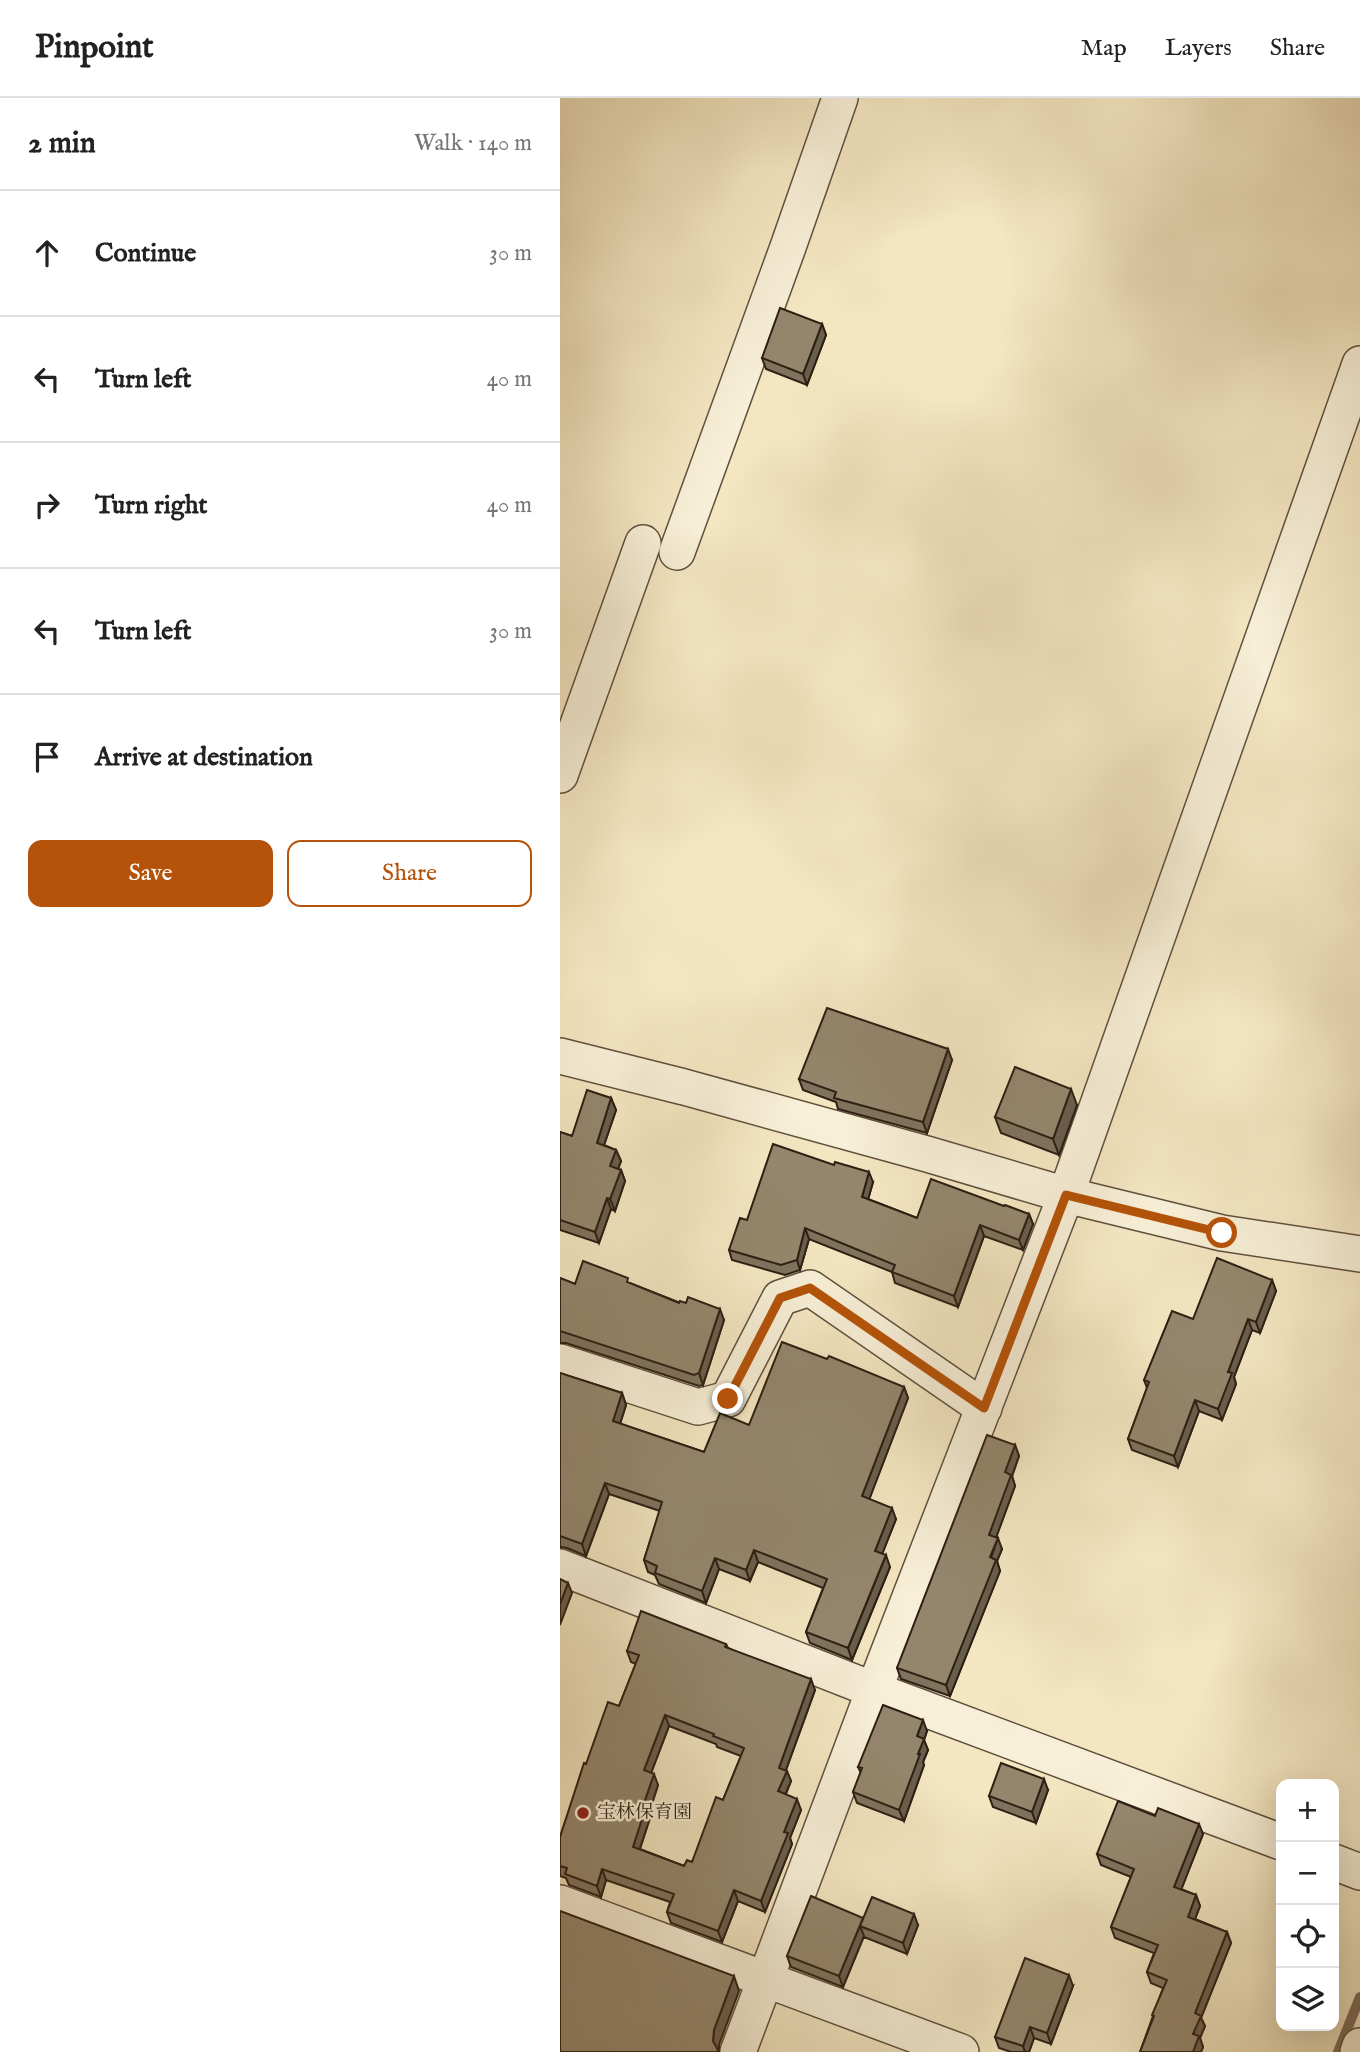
<!DOCTYPE html>
<meta charset="utf-8">
<style>
body{margin:0;font-family:"IM FELL English","Noto Serif JP",serif;background:#f2f2f2;color:#222}
.controls{position:absolute;right:21px;bottom:21px;display:grid;overflow:hidden;border-radius:14px;box-shadow:0 7px 28px #0002}
.controls button{width:63px;height:63px;display:grid;place-items:center;padding:0;border:0;border-bottom:2px solid #e0e0e0;background:#fff;color:#222;font:35px sans-serif}
.stop{position:absolute;width:21px;height:21px;margin:-16px;border:5px solid #b45309;border-radius:50%;background:#fff}
.stop.end{background:#b45309;border-color:#fff;box-shadow:0 2px 7px #0008}
.list{margin:0;padding:0;list-style:none}
h2{display:flex;justify-content:space-between;align-items:center;height:91px;margin:0;padding:0 28px;font-size:30px}
h2 small{font-size:23px;font-weight:400;color:#767676}
.list li{display:grid;grid-template-columns:46px 1fr auto;gap:21px;align-items:center;box-sizing:border-box;height:126px;padding:0 28px;border-top:2px solid #e0e0e0}
.list b{display:block;font-size:26px;white-space:nowrap}
.list em{font-size:23px;font-style:normal;color:#767676}
.actions{display:flex;gap:14px;padding:21px 28px}
.actions a{flex:1;padding:16px 0;border:2px solid #b45309;border-radius:14px;text-align:center;font-size:24px;color:#b45309}
.actions .main{background:#b45309;color:#fff}
.icon{flex:none;width:38px;height:38px;fill:none;stroke:currentColor;stroke-width:2;stroke-linecap:round;stroke-linejoin:round}
.map{position:relative;flex:none;width:800px;height:1954px;overflow:hidden}
header{display:flex;align-items:center;gap:42px;box-sizing:border-box;height:98px;padding:0 35px;background:#fff;border-bottom:2px solid #e0e0e0}
header strong{font-size:33px}
nav{display:flex;gap:38px;margin-inline-start:auto;font-size:24px}
main{display:flex}
aside{flex:1;background:#fff}
.map>svg:first-child{display:block}
.lines{fill:none;stroke-linecap:round;stroke-linejoin:round}
.stream{stroke:#7c6d58;stroke-width:10}
.street-casing{stroke:#5f503e;stroke-width:38}
.street{stroke:#f7efd7;stroke-width:35}
.wall{fill:#7f735e;stroke:#2e1e13;stroke-width:2;fill-rule:evenodd}
.shaded-wall{fill:#685e4c;stroke:#2e1e13;stroke-width:2}
.building{fill:#94866d;stroke:#2e1e13;stroke-width:2;fill-rule:evenodd}
.route{stroke:#b45309;stroke-width:9}
.poi-dot{fill:#8f2418;stroke:#f7efd7;stroke-width:2.5}
.labels{text-anchor:middle;dominant-baseline:central;stroke-width:5;stroke-linejoin:round;paint-order:stroke}
.poi-label{font-size:19px;fill:#2e1e13;stroke:#f7efd7;text-anchor:start}
</style>
<header>
<strong>Pinpoint</strong>
<nav><a>Map</a><a>Layers</a><a>Share</a></nav>
</header>
<main>
<aside>
<h2>2 min<small>Walk · 140 m</small></h2>
<ul class="list">
<li><svg class="icon" aria-label="ahead" viewBox="0 0 24 24"><path d="M12 20V5M6 11l6-6 6 6"/></svg><div><b>Continue</b></div><em>30 m</em></li>
<li><svg class="icon" aria-label="left" viewBox="0 0 24 24"><path d="M17 20v-9H6M10 6l-5 5 5 5"/></svg><div><b>Turn left</b></div><em>40 m</em></li>
<li><svg class="icon" aria-label="right" viewBox="0 0 24 24"><path d="M7 20v-9h11M14 6l5 5-5 5"/></svg><div><b>Turn right</b></div><em>40 m</em></li>
<li><svg class="icon" aria-label="left" viewBox="0 0 24 24"><path d="M17 20v-9H6M10 6l-5 5 5 5"/></svg><div><b>Turn left</b></div><em>30 m</em></li>
<li><svg class="icon" aria-label="arrive" viewBox="0 0 24 24"><path d="M6 21V4h12l-3 4 3 4H6"/></svg><div><b>Arrive at destination</b></div></li>
</ul>
<div class="actions"><a class="main">Save</a><a>Share</a></div>
</aside>
<div class="map">
<svg width="800" height="1954" viewBox="0 0 800 1954">
<rect width="100%" height="100%" fill="#f3e6c1"/>
<filter id="stains"><feTurbulence type="fractalNoise" baseFrequency=".00286" numOctaves="4"/><feColorMatrix values="0 0 0 0 .2 0 0 0 0 .09 0 0 0 0 .02 0 0 0 .5 -.17"/></filter>
<radialGradient id="worn" r=".72"><stop offset=".6" stop-color="#630" stop-opacity="0"/><stop offset="1" stop-color="#630" stop-opacity=".3"/></radialGradient>
<g class="lines">
<path class="stream" d="M778 1954 800 1899"/>
<defs>
<path id="street" d="M117 454 228 149 280 0
M0 677 83 445
M0 958 124 989 367 1056 506 1097 662 1135 800 1156
M0 1264 138 1309 168 1301 220 1200 250 1190 424 1310
M0 1469 314 1592 721 1744
M774 1764 800 1774
M0 1805 401 1954
M178 1954 314 1592 506 1097 800 266
M798 1954 800 1948"/>
</defs>
<use href="#street" class="street-casing"/>
<use href="#street" class="street"/>
</g>
<path class="wall" d="M262 226 266 237 247 287 206 271 202 260Z
M392 962 367 1035 278 1011 276 1004 243 992 239 981Z
M51 1000 56 1012 44 1047 56 1052 61 1063 58 1071 61 1072 65 1083 55 1113 51 1111 39 1145 0 1132V1034L12 1038Z
M517 1007 499 1057 441 1035 435 1019Z
M313 1084 308 1101 357 1120 444 1108 469 1116 473 1126 463 1152 424 1138 398 1209 335 1185 332 1174 249 1141 240 1172 225 1177 172 1162 169 1152 187 1122Z
M0 1180 15 1186 70 1185 164 1222 143 1287 139 1288 6 1245H0Z
M712 1182 716 1193 700 1235 692 1232 674 1279 676 1286 662 1322 639 1313 618 1369 572 1352 568 1341 587 1290 584 1282 633 1221Z
M267 1261 344 1289 348 1300 309 1401 336 1421 322 1456 330 1469 292 1562 250 1545 246 1534 263 1490 198 1464 190 1483 159 1471 146 1505 99 1486 95 1477 88 1474 84 1462 100 1413 49 1396 26 1458 7 1450 0 1449V1275L62 1295 66 1307 60 1326 144 1354 189 1327Z
M455 1347 459 1358 452 1378 455 1388 436 1439 442 1451 437 1463 440 1473 390 1598 341 1581 337 1570Z
M166 1546 168 1550 255 1592 226 1672 231 1683 226 1696 241 1712 230 1740 232 1746 205 1814 178 1803 162 1844 111 1825 107 1814 110 1804 46 1782 41 1799 9 1787 6 1780 0 1778V1739L26 1666 59 1608 76 1566 71 1564 67 1553ZM109 1628 156 1646 157 1649 181 1658 163 1702 132 1764 124 1768 80 1751 90 1720 89 1715 98 1687 91 1675Z
M367 1633 364 1642 368 1652 363 1664 364 1667 344 1723 297 1705 293 1694 301 1675 298 1669Z
M488 1692 476 1725 433 1709 429 1698Z
M643 1736 621 1791 636 1797 640 1808 635 1821 667 1834 671 1845 641 1920 645 1928 640 1940 643 1949 641 1954H580L603 1890 591 1885 587 1874 594 1855 555 1840 551 1829 571 1779 541 1767 537 1756Z
M303 1821 358 1827 347 1856 304 1839V1838L283 1889 231 1869 227 1858Z
M513 1888 491 1946 474 1940 469 1954H451L439 1950 435 1939Z"/>
<path class="shaded-wall" d="M262 226 266 237 247 287 243 276Z
M388 951 392 962 367 1035 363 1024Z
M511 991 517 1007 499 1057 493 1041Z
M51 1000 56 1012 41 1056 37 1045Z
M56 1052 61 1063 55 1079 50 1068Z
M61 1072 65 1083 55 1113 50 1101Z
M309 1074 313 1084 306 1109 302 1099Z
M47 1100 51 1111 39 1145 35 1134Z
M469 1116 473 1126 463 1152 459 1142Z
M420 1127 424 1138 398 1209 394 1198Z
M245 1130 249 1141 240 1172 237 1162Z
M712 1182 716 1193 700 1235 696 1224Z
M160 1211 164 1222 143 1287 139 1275Z
M688 1221 692 1232 674 1279 676 1286 662 1322 658 1311 668 1274Z
M344 1289 348 1300 306 1410 302 1398Z
M62 1295 66 1307 57 1335 53 1323Z
M635 1302 639 1313 618 1369 614 1358Z
M455 1347 459 1358 452 1378 455 1388 433 1448 429 1437 445 1374Z
M45 1385 49 1396 26 1458 22 1446Z
M332 1410 336 1421 319 1464 315 1453Z
M438 1440 442 1451 437 1463 440 1473 390 1598 386 1587Z
M194 1452 198 1464 190 1483 186 1472Z
M326 1457 330 1469 292 1562 288 1550Z
M155 1460 159 1471 146 1505 142 1493Z
M8 1485 12 1495 0 1527V1506Z
M251 1581 255 1592 223 1680 219 1670Z
M105 1617 109 1628 88 1683 84 1672Z
M363 1622 367 1633 364 1642 368 1652 363 1664 364 1667 344 1723 339 1712 358 1656 357 1638Z
M227 1673 231 1683 222 1704 218 1693Z
M94 1676 98 1687 89 1715 90 1720 77 1759 73 1749 83 1708Z
M484 1681 488 1692 476 1725 472 1714Z
M237 1701 241 1712 230 1740 232 1746 205 1814 201 1803 224 1734Z
M639 1726 643 1736 618 1800 614 1789Z
M42 1771 46 1782 41 1799 37 1788Z
M174 1792 178 1803 162 1844 158 1833Z
M636 1797 640 1808 632 1829 628 1819Z
M354 1816 358 1827 347 1856 343 1845Z
M303 1820 307 1831 300 1828 304 1838 283 1889 279 1878Z
M667 1834 671 1845 641 1920 645 1928 640 1940 643 1949 641 1954H633L635 1915Z
M509 1877 513 1888 491 1946 487 1935Z
M174 1878 179 1893 159 1947V1954H157L153 1943 154 1932Z
M470 1929 474 1940 469 1954H465L463 1948Z"/>
<path class="building" d="M220 210 262 226 243 276 202 260Z
M267 910 388 951 363 1024 274 1000 276 994 239 981Z
M455 969 511 991 493 1041 435 1019Z
M27 992 51 1000 37 1045 56 1052 50 1068 61 1072 50 1101 47 1100 35 1134 0 1122V1034L12 1038Z
M213 1046 274 1067 275 1064 309 1074 302 1099 357 1120 371 1081 444 1108 445 1107 469 1116 459 1142 420 1127 394 1198 332 1174 335 1167 245 1130 237 1162 221 1167 169 1152 180 1120 187 1122Z
M657 1160 712 1182 696 1224 688 1221 668 1274 672 1275 658 1311 635 1302 614 1358 568 1341 589 1284 584 1282 612 1213 633 1221Z
M23 1163 68 1180 67 1184 119 1205 120 1203 126 1205 128 1199 160 1211 139 1275 134 1277 0 1233V1180L15 1186Z
M222 1244 267 1261 269 1258 344 1289 302 1398 332 1410 315 1453 326 1457 288 1550 246 1534 267 1481 194 1452 186 1472 155 1460 142 1493 95 1475 97 1468 84 1462 102 1404 45 1385 22 1446 0 1438V1275L62 1295 53 1323 144 1354 160 1315 189 1327Z
M427 1337 455 1347 445 1374 451 1377 429 1437 438 1440 430 1459 436 1462 386 1587 337 1570Z
M0 1481 8 1485 0 1506Z
M81 1513 166 1546 165 1549 251 1581 219 1670 227 1673 218 1693 237 1701 224 1734 228 1735 201 1803 174 1792 158 1833 107 1814 114 1796 42 1771 37 1788 5 1776 7 1770 0 1768V1739L24 1665 26 1666 48 1604 59 1608 79 1557 67 1553ZM105 1617 154 1636 153 1638 184 1650 163 1702 156 1699 132 1764 127 1762 124 1768 73 1749 86 1709 83 1708 94 1676 84 1672Z
M323 1607 363 1622 357 1638 364 1641 358 1656H360L339 1712 293 1694 302 1670 298 1669Z
M441 1665 484 1681 472 1714 429 1698Z
M558 1703 595 1718 598 1710 639 1726 614 1789 636 1797 628 1819 667 1834 635 1915 641 1918 633 1936 639 1938 633 1954H580L594 1918 592 1917 607 1882 587 1874 598 1847 551 1829 574 1771 537 1756Z
M251 1798 303 1820 279 1878 227 1858Z
M312 1799 354 1816 343 1845 300 1828Z
M0 1813 174 1878 154 1932 153 1943 158 1952 157 1954H0Z
M465 1860 509 1877 487 1935 470 1929 463 1948 435 1939Z"/>
<g class="lines">
<path class="route" d="M168 1301 220 1200 250 1190 424 1310 506 1097 662 1135"/>
</g>
<circle class="poi-dot" cx="23" cy="1715" r="7"/>
<g class="labels">
<g class="poi-label">
<text x="37" y="1715">宝林保育園</text>
</g>
</g>
<rect width="100%" height="100%" filter="url(#stains)"/>
<rect width="100%" height="100%" fill="url(#worn)"/>
</svg>
<div class="controls">
<button>+</button>
<button>−</button>
<button><svg class="icon" aria-label="locate" viewBox="0 0 24 24"><circle cx="12" cy="12" r="6"/><path d="M12 2v4M12 18v4M2 12h4M18 12h4"/></svg></button>
<button><svg class="icon" aria-label="layers" viewBox="0 0 24 24"><path d="M12 4l9 5-9 5-9-5zM3 14l9 5 9-5"/></svg></button>
</div>
<div class="stop" style="left:662px;top:1135px"></div>
<div class="stop end" style="left:168px;top:1301px"></div>
</div>
</main>
